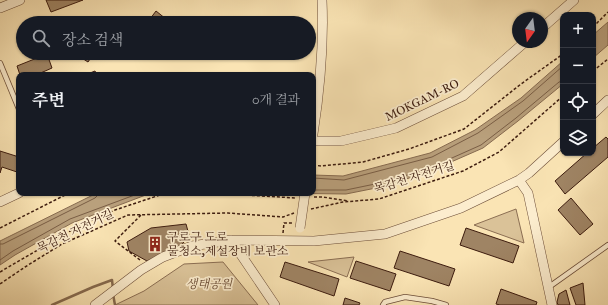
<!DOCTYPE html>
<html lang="ko">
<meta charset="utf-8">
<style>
body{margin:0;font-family:"IM FELL Great Primer","Noto Serif KR",serif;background:#242831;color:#f1f3f6}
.controls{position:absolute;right:12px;top:12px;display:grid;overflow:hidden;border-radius:8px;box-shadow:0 1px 3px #0004}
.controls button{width:36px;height:36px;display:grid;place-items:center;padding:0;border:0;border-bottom:1px solid #363941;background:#171b24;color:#f1f3f6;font:20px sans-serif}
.compass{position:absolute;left:512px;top:12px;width:36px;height:36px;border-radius:50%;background:#171b24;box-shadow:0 1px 3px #0004;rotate:194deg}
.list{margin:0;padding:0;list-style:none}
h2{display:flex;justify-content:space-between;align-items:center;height:52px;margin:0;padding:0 16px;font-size:17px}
h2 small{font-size:13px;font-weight:400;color:#9ea1a6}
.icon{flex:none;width:22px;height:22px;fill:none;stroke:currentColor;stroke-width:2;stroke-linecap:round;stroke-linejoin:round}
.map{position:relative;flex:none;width:608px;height:305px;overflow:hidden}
.search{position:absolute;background:#171b24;box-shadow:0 1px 3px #0004;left:16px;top:16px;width:300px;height:44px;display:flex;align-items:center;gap:10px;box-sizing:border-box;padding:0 14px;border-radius:22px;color:#9ea1a6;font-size:15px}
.panel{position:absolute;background:#171b24;box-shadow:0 1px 3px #0004;left:16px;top:72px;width:300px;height:124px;border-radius:8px}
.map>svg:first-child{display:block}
.green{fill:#dac298;stroke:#8b6e53}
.water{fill:#b9a07c;stroke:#876b50}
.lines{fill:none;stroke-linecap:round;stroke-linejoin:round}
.shore{stroke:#7a5e45;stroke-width:1}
.stream{stroke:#876b50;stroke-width:2.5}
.building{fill:#9f8464;stroke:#3c1b0e}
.lane-casing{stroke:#6c4d38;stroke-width:6}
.street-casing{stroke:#6c4d38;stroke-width:10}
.path{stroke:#3c1b0e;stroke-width:1.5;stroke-dasharray:3 2;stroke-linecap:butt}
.lane{stroke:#fcedce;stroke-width:4.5}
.street{stroke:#fcedce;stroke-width:9}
.street-bridge-casing{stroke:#6c4d38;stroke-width:10;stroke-linecap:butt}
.street-bridge{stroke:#fcedce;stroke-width:9}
.labels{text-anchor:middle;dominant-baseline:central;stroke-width:3.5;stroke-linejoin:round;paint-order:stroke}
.street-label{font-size:12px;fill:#3c1b0e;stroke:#fcedce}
.poi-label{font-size:12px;fill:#3c1b0e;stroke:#fcedce;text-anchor:start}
.park-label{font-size:12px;font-style:italic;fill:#6b4d37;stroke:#fcedce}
</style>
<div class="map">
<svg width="608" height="305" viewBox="0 0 608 305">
<rect width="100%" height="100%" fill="#fae4b4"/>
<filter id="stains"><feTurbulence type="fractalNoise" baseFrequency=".005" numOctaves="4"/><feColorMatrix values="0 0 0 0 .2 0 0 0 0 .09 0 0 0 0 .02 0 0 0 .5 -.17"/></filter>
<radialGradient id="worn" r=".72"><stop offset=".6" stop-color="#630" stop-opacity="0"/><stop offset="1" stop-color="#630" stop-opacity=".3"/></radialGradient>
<path class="green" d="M516 209 524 243 474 225Z
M354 257 347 277 308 262Z
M223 262 258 305H115L144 291 184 264Z"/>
<path class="water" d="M608 22V45L593 58V35Z
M563 61V84L518 121 483 148 426 173 376 188 346 194 268 193H313V175L343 176 430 153 475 130 521 98Z
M97 193H151L72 223 15 255 0 265V241Z"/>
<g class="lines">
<path class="shore" d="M313 178 344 180 432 157 478 133 523 101 563 66
M313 190H346L375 184 425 170 481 145 516 118 559 82 563 81
M0 244H3L95 198 97 196 98 193
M0 260 13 251 70 219 140 193"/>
<path class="stream" d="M113 294 115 305
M52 305 93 287 112 280 113 289"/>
</g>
<path class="building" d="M46 0H83L51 12Z
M156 11 166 19 164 21 167 23H147Z
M70 19 72 23H59Z
M264 19 268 23H259Z
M74 53H94L88 62Z
M47 54 52 68 36 75H20L17 66Z
M95 71 97 75H85Z
M606 137 608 139V157L565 194 555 181 587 153H593V148Z
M0 151 19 157V166L17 172 2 167 0 173Z
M571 198 593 224 580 235 558 210Z
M186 224 189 235 181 246 147 261 129 251 127 242 151 228Z
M466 228 519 246 513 263 460 245Z
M400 251 455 269 449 286 394 268Z
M356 261 396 274 390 291 350 278Z
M285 262 339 279 334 296 280 277Z
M583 283 585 305H576L570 288Z
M501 289 537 302 536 305H500L496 304Z
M566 290 570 305H558L557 302 559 294Z
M345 298 360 303 359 305H343Z"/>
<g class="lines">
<defs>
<path id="lane" d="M0 63 19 109
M549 287 608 245
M383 305 385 302 405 297 432 301 446 305"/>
<path id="street" d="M0 8 20 0
M542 28 574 0
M593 114 608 100
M313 134C320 89 324 45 322 0
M313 141H341L396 128 463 96 525 42
M519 180 528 193 552 305
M0 202 19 193
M231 240 275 305
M95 305 141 270 163 257 192 246 231 240 314 241 385 234 461 208 519 180 529 173 563 142"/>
</defs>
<use href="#lane" class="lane-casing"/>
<use href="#street" class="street-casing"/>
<path class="path" d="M593 27 608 12
M593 71 608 59
M313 165 321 166 363 162 409 149 464 129 521 84 563 54
M212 193 296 198
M314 197H323L348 201
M311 209 343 202 379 199 463 171 499 152 563 96
M0 228 69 193
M283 233 284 223H292
M140 260 115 241 141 215
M0 272 77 227 115 210 160 195 191 193
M0 284 25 267 62 244 128 215 228 213 283 217 294 213"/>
<use href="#lane" class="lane"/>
<use href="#street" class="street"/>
<defs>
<path id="street-bridge" d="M300 228 305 193"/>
</defs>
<use href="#street-bridge" class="street-bridge-casing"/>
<use href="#street-bridge" class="street-bridge"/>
</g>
<defs>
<symbol id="building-bare" viewBox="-9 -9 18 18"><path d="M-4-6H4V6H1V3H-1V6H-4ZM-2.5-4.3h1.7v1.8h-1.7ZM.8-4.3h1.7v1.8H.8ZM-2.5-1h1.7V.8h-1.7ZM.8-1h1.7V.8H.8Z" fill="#8f2418" stroke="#fcedce" stroke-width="2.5" paint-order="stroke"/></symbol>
</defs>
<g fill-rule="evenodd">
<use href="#building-bare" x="144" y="233" width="22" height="22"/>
</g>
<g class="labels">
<g class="street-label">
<text transform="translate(422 100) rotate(-26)">MOKGAM-RO</text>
<text transform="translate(414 177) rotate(-17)">목감천 자전거길</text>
<text transform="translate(75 231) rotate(-26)">목감천 자전거길</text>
</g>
<g class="poi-label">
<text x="167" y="237">구로구 도로<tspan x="167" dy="14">물청소,제설장비 보관소</tspan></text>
</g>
<g class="park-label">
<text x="209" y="284">생태공원</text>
</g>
</g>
<rect width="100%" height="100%" filter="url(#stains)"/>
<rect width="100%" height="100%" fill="url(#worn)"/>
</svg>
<div class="controls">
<button>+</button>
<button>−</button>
<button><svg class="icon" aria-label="locate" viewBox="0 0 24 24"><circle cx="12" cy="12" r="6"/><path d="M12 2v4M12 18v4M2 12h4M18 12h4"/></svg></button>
<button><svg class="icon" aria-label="layers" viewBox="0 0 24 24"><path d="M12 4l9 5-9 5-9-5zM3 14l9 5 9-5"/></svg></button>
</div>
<svg class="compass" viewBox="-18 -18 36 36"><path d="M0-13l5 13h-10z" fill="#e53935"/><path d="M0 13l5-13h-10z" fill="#9ea1a6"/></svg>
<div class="search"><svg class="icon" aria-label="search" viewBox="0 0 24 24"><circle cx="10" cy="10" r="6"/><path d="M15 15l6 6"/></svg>장소 검색</div>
<section class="panel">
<h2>주변<small>0개 결과</small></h2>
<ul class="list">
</ul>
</section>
</div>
